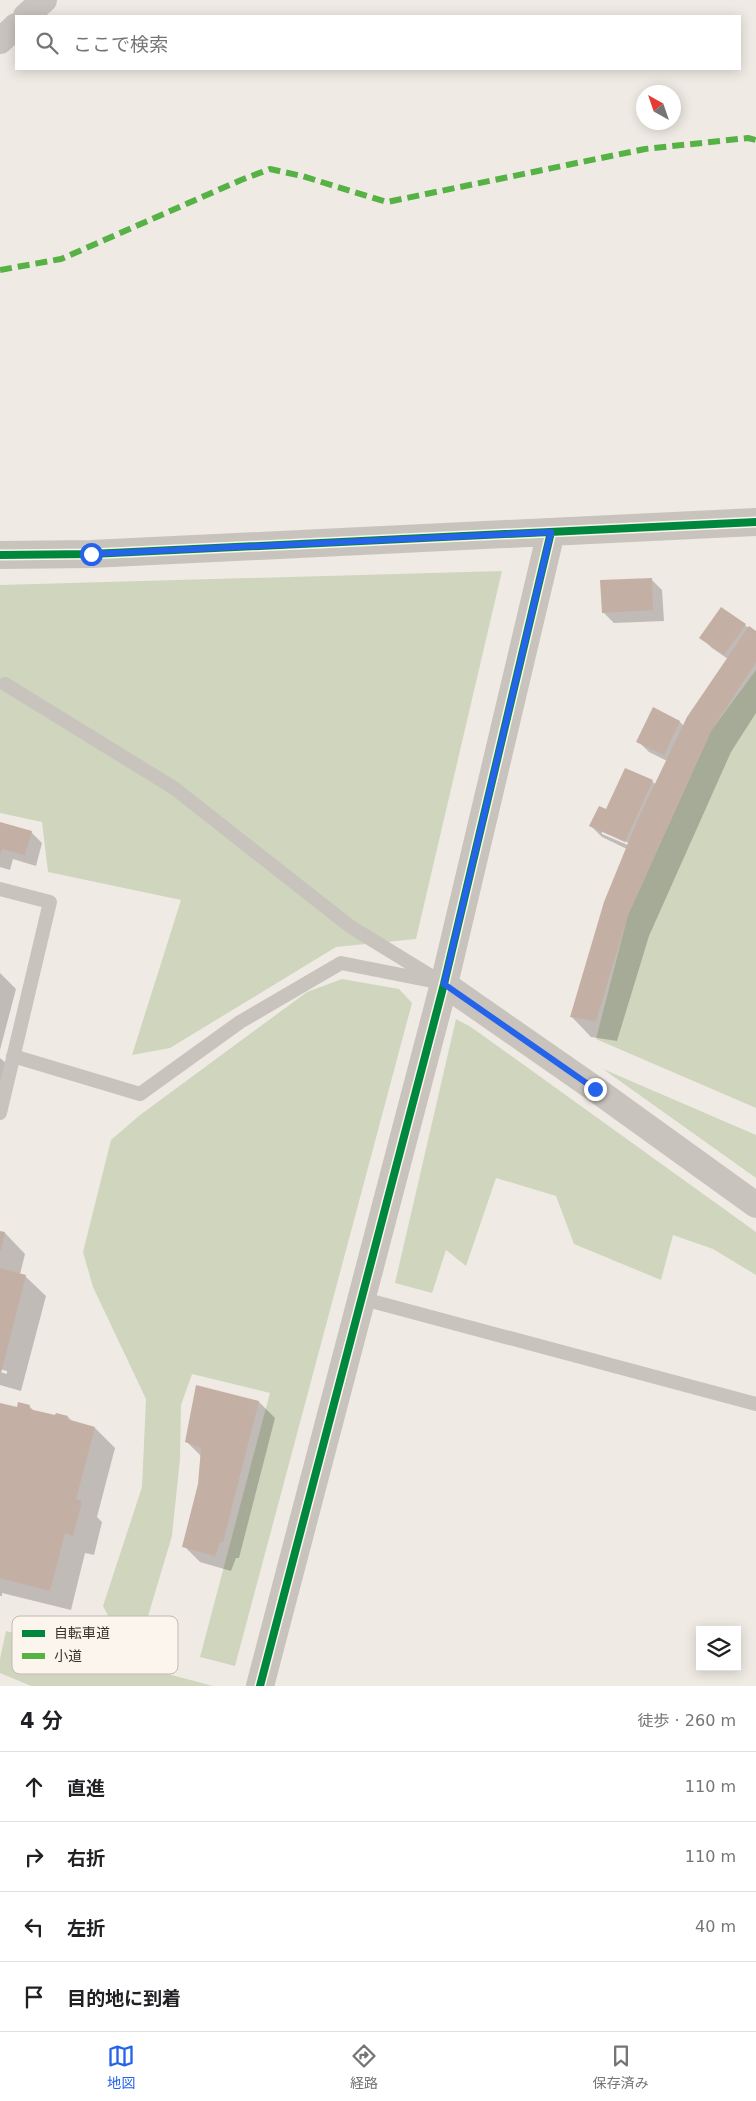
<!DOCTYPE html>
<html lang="ja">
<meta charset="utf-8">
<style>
body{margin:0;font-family:"DejaVu Sans","Noto Sans JP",sans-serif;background:#f6f6f6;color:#202124}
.controls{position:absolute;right:15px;bottom:15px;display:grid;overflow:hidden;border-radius:0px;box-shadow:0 2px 12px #0003}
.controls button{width:45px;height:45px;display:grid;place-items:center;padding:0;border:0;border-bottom:1px solid #e0e0e0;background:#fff;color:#202124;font:25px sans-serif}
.compass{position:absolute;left:636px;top:85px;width:45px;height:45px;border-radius:50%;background:#fff;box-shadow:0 2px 12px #0003;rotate:320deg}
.stop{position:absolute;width:15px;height:15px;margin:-11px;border:4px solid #2563eb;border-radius:50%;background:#fff}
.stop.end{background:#2563eb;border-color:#fff;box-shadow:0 1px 5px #0008}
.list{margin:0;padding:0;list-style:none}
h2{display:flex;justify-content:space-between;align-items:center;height:65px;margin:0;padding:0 20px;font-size:21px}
h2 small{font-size:16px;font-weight:400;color:#757577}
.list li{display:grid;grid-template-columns:32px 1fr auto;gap:15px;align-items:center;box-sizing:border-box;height:70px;padding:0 20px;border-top:1px solid #e0e0e0}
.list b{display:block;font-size:19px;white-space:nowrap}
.list em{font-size:16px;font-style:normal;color:#757577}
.icon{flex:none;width:28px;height:28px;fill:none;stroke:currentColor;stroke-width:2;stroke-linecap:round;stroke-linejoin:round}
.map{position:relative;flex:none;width:756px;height:1686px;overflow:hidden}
.search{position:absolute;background:#fff;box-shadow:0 2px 12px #0003;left:15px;right:15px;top:15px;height:55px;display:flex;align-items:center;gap:12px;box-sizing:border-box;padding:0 18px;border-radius:0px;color:#757577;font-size:19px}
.sheet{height:345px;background:#fff}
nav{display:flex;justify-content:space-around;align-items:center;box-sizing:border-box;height:70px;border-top:1px solid #e0e0e0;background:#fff;font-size:14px;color:#757577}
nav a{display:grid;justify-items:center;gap:2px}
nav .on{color:#2563eb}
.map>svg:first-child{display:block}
.green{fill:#d0d6be}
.shadow{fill:#0003;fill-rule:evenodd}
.building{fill:#c4afa5}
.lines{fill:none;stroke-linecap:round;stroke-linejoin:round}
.service{stroke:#c9c3bd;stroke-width:14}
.minor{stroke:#c9c3bd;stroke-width:26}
.tertiary{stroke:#c9c3bd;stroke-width:28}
.quiet{stroke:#57b246;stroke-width:6;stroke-dasharray:12 6;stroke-linecap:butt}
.cycleway-casing{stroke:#fbf5ed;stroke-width:11}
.cycleway{stroke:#00873e;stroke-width:8}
.route{stroke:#2563eb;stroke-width:6}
.key{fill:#fbf5ed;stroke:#c1bab2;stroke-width:1}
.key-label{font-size:14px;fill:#3b302a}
</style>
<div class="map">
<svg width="756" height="1686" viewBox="0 0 756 1686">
<rect width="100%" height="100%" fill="#f0eae4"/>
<path class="green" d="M502 571 416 939 336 947 170 1048 132 1055 181 900 48 872 42 822 0 813V585Z
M756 670V1108L596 1039 628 915 711 731Z
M342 979 399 989 412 1003 235 1666 200 1657 270 1393 192 1374 181 1405 180 1459 172 1536 143 1633 119 1636 103 1606 142 1487 146 1399 93 1287 83 1252 111 1140 140 1115 307 992Z
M456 1019 471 1027 756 1232V1275L713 1249 673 1235 661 1280 574 1244 556 1196 496 1178 466 1266 446 1250 432 1293 395 1283Z
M603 1069 756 1135V1178Z
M6 1631 213 1686H31L0 1673V1659Z"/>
<path class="shadow" d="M651 579 662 590 664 621 614 623 603 612Z
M722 609 756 633V713L731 752 649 936 617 1041 591 1037 571 1016 627 849 602 837 591 826 606 811 652 781 656 785 667 761 649 752 638 741 653 709 680 722 684 726 728 659 712 648 701 637ZM602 831 631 844 630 846 602 834Z
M0 823 31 832 42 843 36 866 13 859 10 870 0 867Z
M0 973 16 989 0 1050Z
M0 1058 7 1064 0 1090Z
M0 1232 5 1233 25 1254 20 1274 25 1276 46 1296 21 1391 0 1385V1372L7 1374V1371L0 1369Z
M259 1402 275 1418 239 1558H236L231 1571 200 1562 184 1546 200 1485 202 1457 187 1442Z
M0 1404 17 1408 29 1406 34 1411 56 1417H68L73 1422 95 1428 115 1448 97 1517 102 1522 94 1555 85 1553 71 1610 2 1593V1596H0Z"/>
<path class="building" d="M652 578 653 610 602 613 600 580Z
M721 607 746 624 724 655 699 638Z
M749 626 756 631V662L711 731 628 915 596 1021 570 1017 604 902 637 821 687 717Z
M653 707 680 721 664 755 636 742Z
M625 768 653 780 625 842 589 826 599 806 606 809Z
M0 822 32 831 25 855 2 849 0 854Z
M0 1231 5 1232 1 1250H0Z
M0 1268 26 1275 1 1373 0 1372Z
M196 1385 259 1401 223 1542H220L215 1556 182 1547 198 1484 201 1448 185 1442Z
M18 1402 30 1405 29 1409 55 1415 56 1413 68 1416 67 1419 95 1427 76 1499 82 1501 73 1536 65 1533 50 1591 0 1578V1403L17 1407Z"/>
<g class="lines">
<path class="service" d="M5 684 174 788 351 927 444 984
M0 889 50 902 0 1113
M13 1056 140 1094 240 1022 341 963 432 981
M360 1298 756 1404"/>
<path class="minor" d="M26 16 44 0
M0 41 16 26
M444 984 595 1089 756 1205"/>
<path class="tertiary" d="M0 555 91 554 756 522
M260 1686 444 984 551 532"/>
<path class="quiet" d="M0 270 61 259 241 180 270 169 302 176 387 202 645 149 748 138 756 140"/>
<defs>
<path id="cycleway" d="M0 555 91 554 756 522
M260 1686 444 984 551 532"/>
</defs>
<use href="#cycleway" class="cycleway-casing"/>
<use href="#cycleway" class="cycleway"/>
</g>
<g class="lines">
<path class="route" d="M91 554 551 532 444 984 595 1089"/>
</g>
<rect x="12" y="1616" width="166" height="58" rx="8" class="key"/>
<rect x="22" y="1630" width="23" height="7" fill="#00873e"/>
<rect x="22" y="1653" width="23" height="6" fill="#57b246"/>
<g class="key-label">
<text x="54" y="1638">自転車道</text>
<text x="54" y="1661">小道</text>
</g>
</svg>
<div class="controls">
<button><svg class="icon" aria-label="layers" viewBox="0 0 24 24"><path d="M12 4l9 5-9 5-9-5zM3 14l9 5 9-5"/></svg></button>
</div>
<svg class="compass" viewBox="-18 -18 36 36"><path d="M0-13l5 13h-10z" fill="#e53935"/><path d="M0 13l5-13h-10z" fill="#757577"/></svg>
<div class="stop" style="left:91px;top:554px"></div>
<div class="stop end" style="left:595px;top:1089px"></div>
<div class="search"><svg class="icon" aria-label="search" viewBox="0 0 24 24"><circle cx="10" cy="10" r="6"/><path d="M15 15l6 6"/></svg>ここで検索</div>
</div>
<section class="sheet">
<h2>4 分<small>徒歩 · 260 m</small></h2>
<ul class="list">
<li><svg class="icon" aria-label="ahead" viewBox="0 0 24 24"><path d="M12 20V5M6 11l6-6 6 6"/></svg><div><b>直進</b></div><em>110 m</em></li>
<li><svg class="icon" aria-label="right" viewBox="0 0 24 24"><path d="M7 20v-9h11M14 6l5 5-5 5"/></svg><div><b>右折</b></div><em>110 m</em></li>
<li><svg class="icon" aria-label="left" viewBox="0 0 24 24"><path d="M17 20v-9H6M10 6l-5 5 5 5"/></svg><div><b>左折</b></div><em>40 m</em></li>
<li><svg class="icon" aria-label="arrive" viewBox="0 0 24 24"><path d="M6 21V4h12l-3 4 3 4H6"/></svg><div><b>目的地に到着</b></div></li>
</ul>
</section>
<nav>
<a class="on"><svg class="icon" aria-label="map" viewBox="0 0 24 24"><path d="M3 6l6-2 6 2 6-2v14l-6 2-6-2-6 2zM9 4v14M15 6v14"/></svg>地図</a>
<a><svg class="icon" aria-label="directions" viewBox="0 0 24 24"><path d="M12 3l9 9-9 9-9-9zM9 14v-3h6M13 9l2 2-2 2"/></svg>経路</a>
<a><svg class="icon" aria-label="saved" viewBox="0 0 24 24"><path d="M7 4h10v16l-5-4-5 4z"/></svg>保存済み</a>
</nav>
